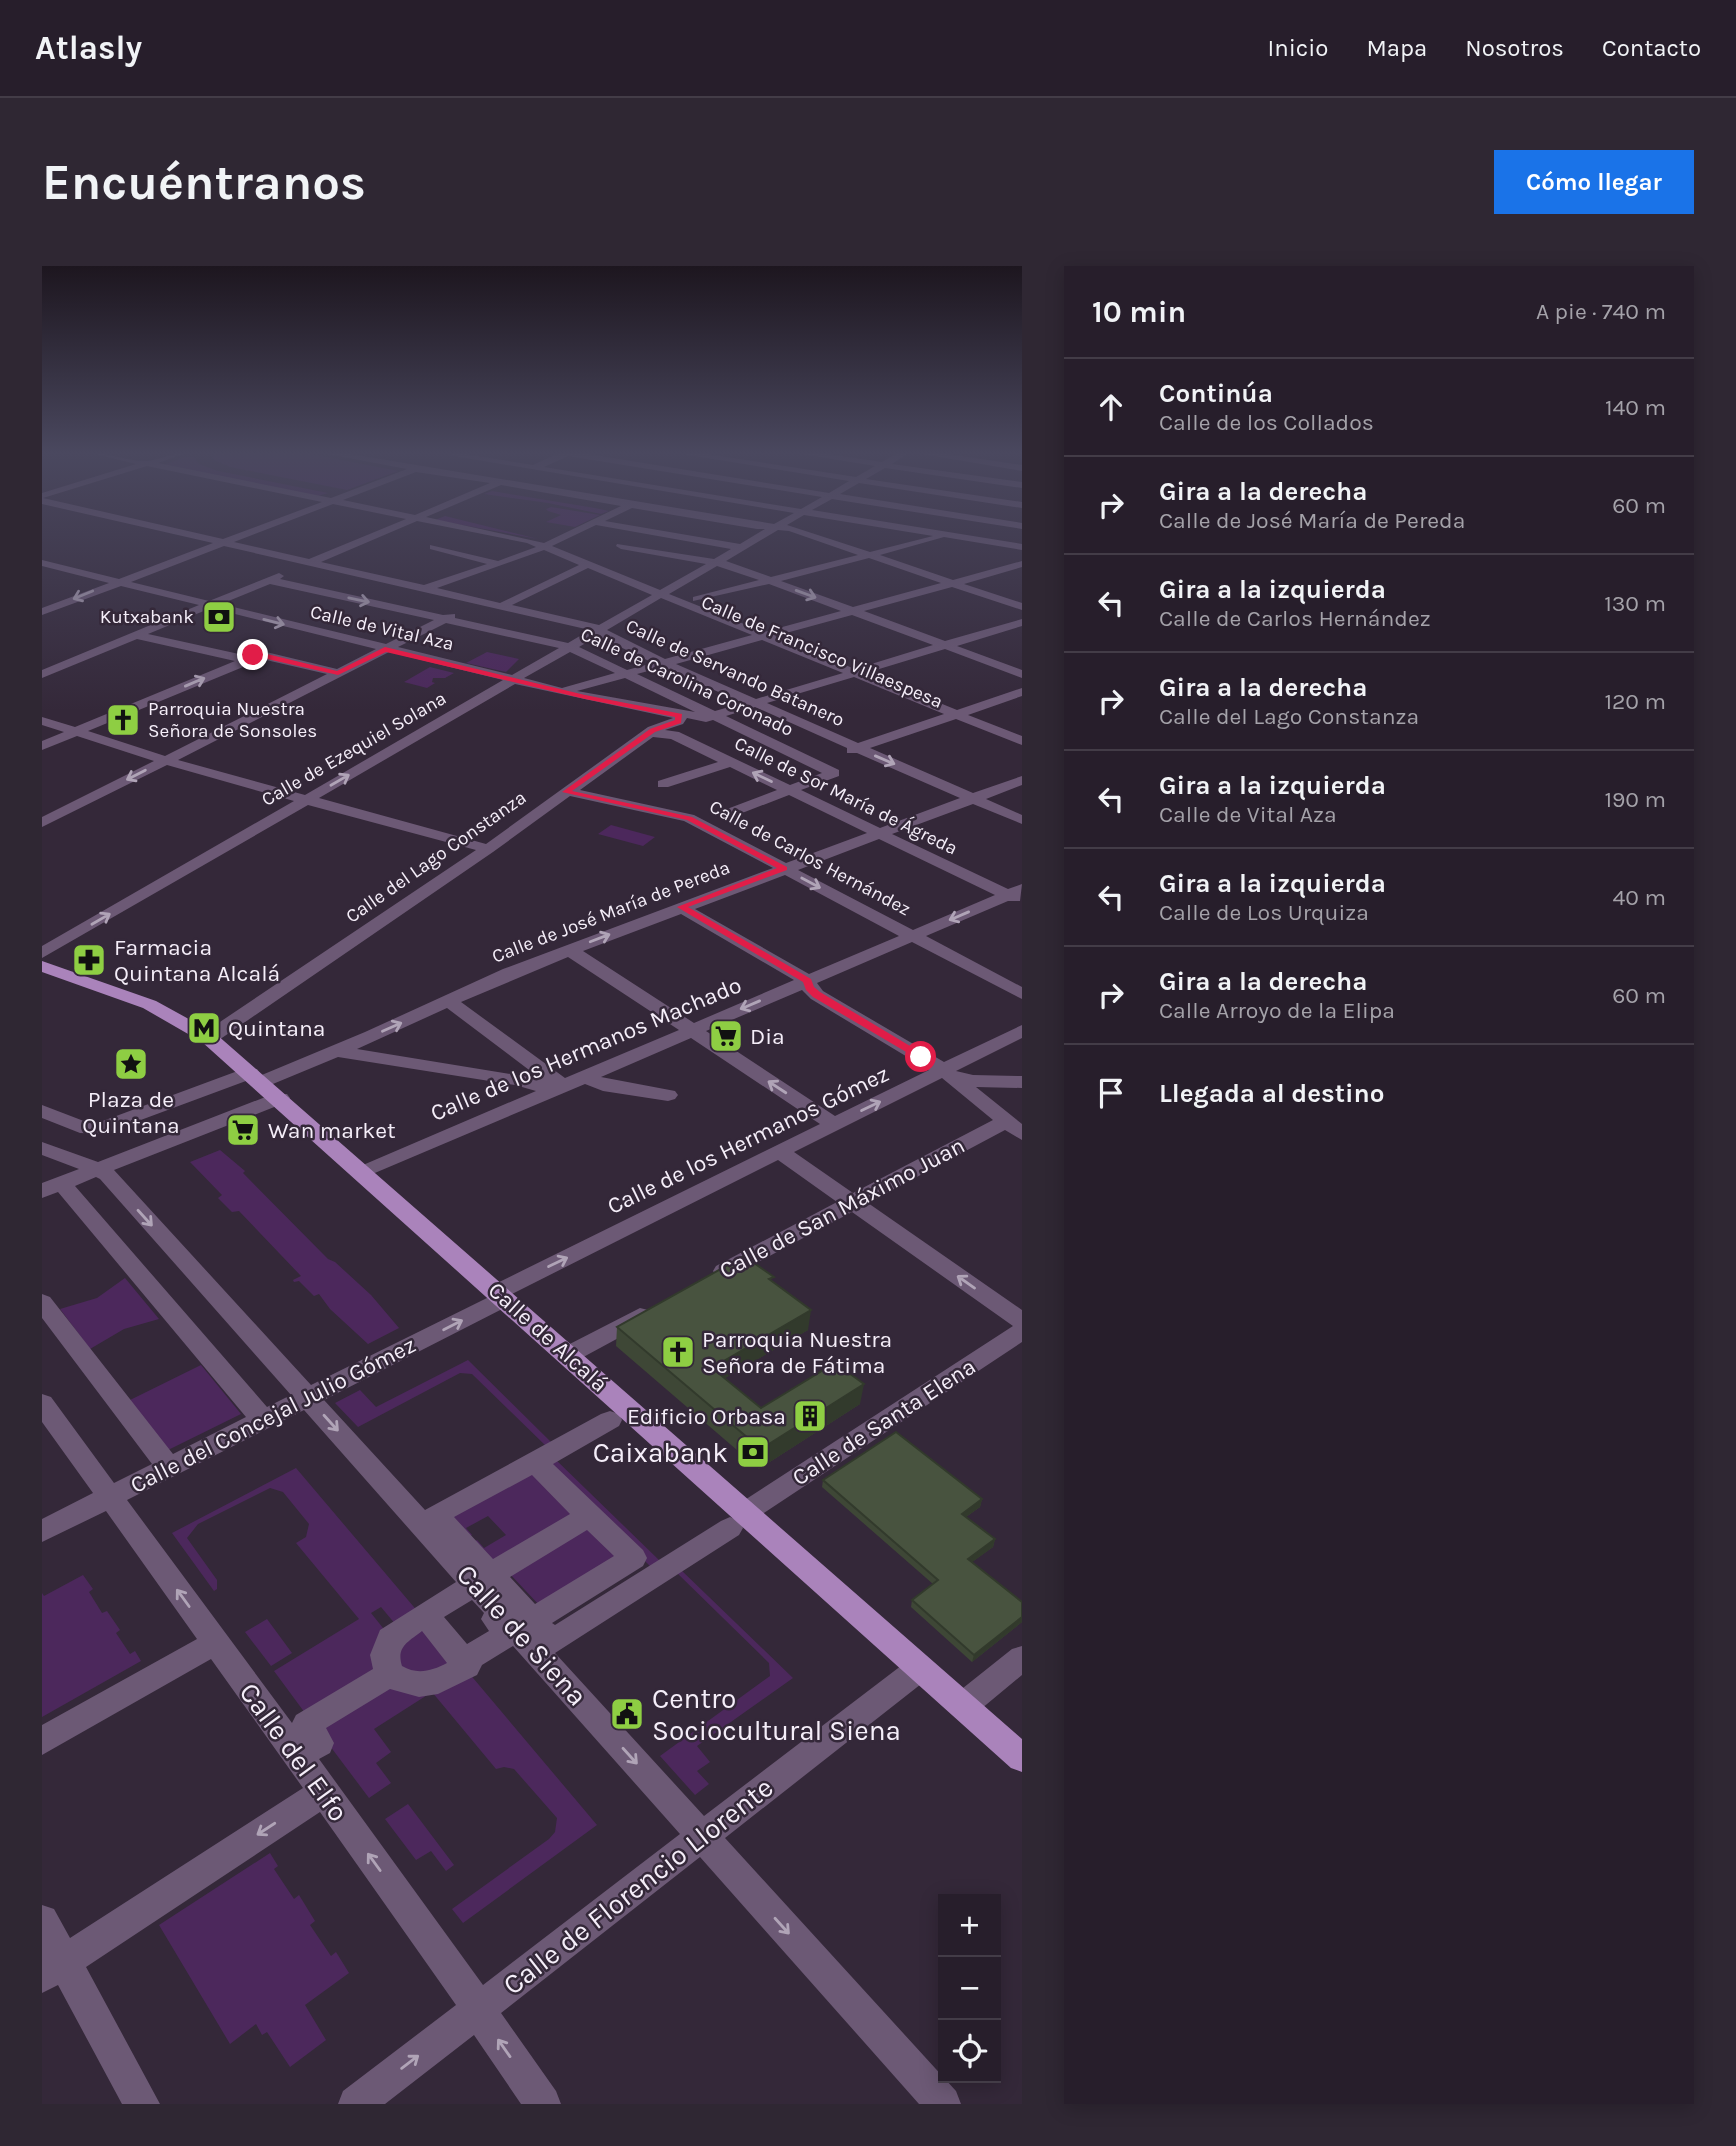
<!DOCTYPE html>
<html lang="es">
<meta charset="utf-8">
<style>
body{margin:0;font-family:Karla,sans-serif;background:#2f2733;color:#f1f3f6}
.controls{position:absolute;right:21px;bottom:21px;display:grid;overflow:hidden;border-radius:0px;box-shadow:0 4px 18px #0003}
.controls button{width:63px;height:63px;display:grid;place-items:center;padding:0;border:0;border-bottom:2px solid #433c47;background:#271e2b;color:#f1f3f6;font:35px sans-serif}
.stop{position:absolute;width:21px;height:21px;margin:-16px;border:5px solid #e11d48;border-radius:50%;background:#fff}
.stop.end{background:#e11d48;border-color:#fff;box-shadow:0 2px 7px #0008}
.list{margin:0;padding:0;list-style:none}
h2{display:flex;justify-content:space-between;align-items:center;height:91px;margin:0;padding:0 28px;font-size:30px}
h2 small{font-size:23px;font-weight:400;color:#a4a2a9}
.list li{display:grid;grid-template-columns:46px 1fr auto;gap:21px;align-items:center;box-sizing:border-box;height:98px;padding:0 28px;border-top:2px solid #433c47}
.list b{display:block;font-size:26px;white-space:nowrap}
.list p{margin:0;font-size:23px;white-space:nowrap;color:#a4a2a9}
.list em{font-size:23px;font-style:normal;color:#a4a2a9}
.icon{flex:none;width:38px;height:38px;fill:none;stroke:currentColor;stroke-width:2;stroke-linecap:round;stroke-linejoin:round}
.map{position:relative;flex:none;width:980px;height:1838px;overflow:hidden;border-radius:0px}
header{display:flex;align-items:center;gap:42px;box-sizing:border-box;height:98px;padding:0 35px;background:#271e2b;border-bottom:2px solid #433c47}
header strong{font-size:33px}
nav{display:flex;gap:38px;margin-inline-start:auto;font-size:24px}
.intro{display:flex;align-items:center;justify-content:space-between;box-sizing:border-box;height:168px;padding:0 42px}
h1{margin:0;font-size:49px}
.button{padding:18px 32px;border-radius:0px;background:#1a73e8;color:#fff;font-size:24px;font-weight:700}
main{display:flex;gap:42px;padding:0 42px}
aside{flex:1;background:#271e2b;border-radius:0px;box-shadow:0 4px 18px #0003}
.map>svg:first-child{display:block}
.green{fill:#4c285c}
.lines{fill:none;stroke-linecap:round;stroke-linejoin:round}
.minor{fill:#6c5975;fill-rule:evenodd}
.major{fill:#aa83bb;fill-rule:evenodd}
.wall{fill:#3e4736}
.shaded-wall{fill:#323a2c}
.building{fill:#48533f;stroke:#323a2c;stroke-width:2}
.oneway{stroke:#b0a4b7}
.route{fill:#e11d48}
.labels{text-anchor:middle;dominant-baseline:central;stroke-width:5;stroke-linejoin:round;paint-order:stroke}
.far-poi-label{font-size:19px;fill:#f5eef9;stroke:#342839;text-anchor:end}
.far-street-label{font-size:19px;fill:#f5eef9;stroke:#342839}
.poi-label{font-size:23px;fill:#f5eef9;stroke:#342839;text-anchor:start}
.street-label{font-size:23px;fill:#f5eef9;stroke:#342839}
.near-poi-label{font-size:28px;fill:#f5eef9;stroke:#342839;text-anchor:end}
.near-street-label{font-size:28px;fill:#f5eef9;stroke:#342839}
</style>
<header>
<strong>Atlasly</strong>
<nav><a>Inicio</a><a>Mapa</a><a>Nosotros</a><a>Contacto</a></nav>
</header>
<div class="intro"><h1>Encuéntranos</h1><a class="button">Cómo llegar</a></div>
<main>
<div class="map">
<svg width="980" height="1838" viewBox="0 0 980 1838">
<rect width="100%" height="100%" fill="#342839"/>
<path class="green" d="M170 187H264L356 205 305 224 188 201 172 194Z
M143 191H152L157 198 176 205 286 227 276 230 122 199Z
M450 225 553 242 567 245 559 248 506 237 442 228Z
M509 241 558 249 533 261 504 256 519 249 506 245 504 243Z
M403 250 496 273 393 254Z
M445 386 477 393 464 406 424 397Z
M388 401 412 407 403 412H391L390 416 393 417 385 422 362 416Z
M569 559 613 571 601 580 556 568Z
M178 884 203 905 201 907 286 993 293 996 329 1029 357 1062 326 1078 288 1043 277 1028 272 1030 257 1015 252 1016 251 1014 259 1010 197 945 190 946 176 932 180 929 148 896Z
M83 1012 117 1053 82 1063 48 1083 18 1043 55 1032Z
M426 1094 510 1177 504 1180 430 1108 418 1107 316 1161 293 1137 318 1124 334 1141Z
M159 1099 199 1148 124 1185 86 1135Z
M511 1191 618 1295 609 1301 502 1195Z
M254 1202 377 1347 354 1359 339 1341 329 1347 345 1367 338 1402 263 1447 232 1405 317 1353 254 1277 264 1271 267 1258 241 1226 228 1222 156 1258 145 1272 175 1314V1323L172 1325 130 1267Z
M487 1203 537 1245 450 1302 429 1278 435 1274 442 1282 464 1269 446 1250 424 1262 430 1269 424 1273 404 1250Z
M547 1257 581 1290 499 1341 466 1306Z
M638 1303 751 1412 655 1480 668 1496 655 1505 667 1518 653 1529 618 1490 728 1410 727 1397 634 1306Z
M41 1309 51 1323 47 1326 60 1347 65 1345 78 1364 74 1367 88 1388 93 1385 99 1395 0 1451V1327L2 1330Z
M225 1353 250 1387 229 1400 203 1366Z
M385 1356 418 1395 367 1415 349 1385Z
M426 1406 555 1559 421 1657 410 1643 507 1573 513 1566 515 1552 472 1503 462 1501 454 1503 390 1426 332 1463 349 1486 334 1497 349 1517 327 1532 276 1464 340 1419Z
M366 1538 412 1599 404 1605 389 1585 374 1594 343 1553Z
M228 1587 236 1600 232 1603 252 1633 257 1629 273 1655 268 1659 289 1690 294 1686 307 1707 263 1739 284 1774 248 1801 225 1766 220 1769 214 1758 188 1778 117 1659Z"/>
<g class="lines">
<path class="minor" d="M49 187C67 187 89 196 105 195 118 194 129 187 143 187L116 197 289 232 365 203 280 187H302L732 258 752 247 406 189 417 187 491 199 517 187H540L787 227 807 215 634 187H658L814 211 833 200 754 187H779L840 196 855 187H866L850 198 980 216V222L843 202 824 213 980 236V242L817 217 798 228 980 257V263L790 233 770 244 980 278V284L902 271 838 289 911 314 980 295V301L922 318 980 337V344L910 321 822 345 903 375 980 353V360L915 380 980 404V412L903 383 824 407 915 444 980 422V430L926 449 980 470V479L914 453 828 482 931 527 980 510V519L944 533 980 549V558L931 538 850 568 966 623 980 618 978 635H966L884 670 980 721V733L870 676 775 717 781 725 902 796 980 759V772L914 805 931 809 980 810V822L934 821 980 858V874L963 864 826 937 980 1044V1076L713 1253 704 1256 695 1253 691 1246 695 1239 971 1060 810 946 690 1010 682 1012 674 1010 671 1005 674 1000 795 936 736 894 470 1028 473 1033 470 1038 282 1134 383 1244 559 1148 568 1145 577 1148 580 1154 577 1160 511 1198 601 1284 605 1292 601 1300 510 1357 513 1359 679 1255 688 1251 697 1255 701 1262 697 1269 513 1387 662 1550 868 1393 878 1390 888 1393 893 1402 888 1411 683 1572 914 1825 919 1838H877L658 1591 459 1747 514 1825 519 1838H479L432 1769 343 1838H296L301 1825 414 1739 278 1546 44 1701 118 1838H80L16 1719 0 1727V1639L12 1643 28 1672 261 1522 169 1393 0 1489V1459L155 1373 64 1245 0 1276V1253L51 1227 0 1156V1128L9 1131 72 1217 110 1198 0 1052V1028L8 1031 131 1188 204 1151 16 926 0 932V917L37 903 0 889V876L56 896 231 828H245L248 832 245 836 72 904 269 1119 447 1031 444 1026 447 1021 778 858 649 772 559 811 633 825 636 829 633 833 626 835 561 825 543 818 321 912 314 910 311 906 314 902 494 825 473 819 296 791 226 820H212L209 816 212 812 61 868 38 867 0 852V839L47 857 58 856 201 803H215L218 807 215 811 323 766 461 703 731 602 642 555 528 530 451 586 174 776H160L158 772 160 768 434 584 266 539 0 692V680L252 535 125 499 0 561V551L112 495 35 470 0 484V475L22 466 0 459V451L33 461 193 395 95 373 0 412V404L157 339 79 320 0 349V342L67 317 0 300V294L77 313 171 277 0 238V227L94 198ZM526 190 780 231 759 243 502 201ZM105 200 280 236 181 273 1 232ZM374 206 448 217 373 249 301 234ZM459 219 579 240 502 277 384 251ZM291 238 364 253 267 293 192 276ZM590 242 715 263H723L698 278 563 255ZM762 249 891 270 828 286 745 259ZM375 255 485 277 494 281 456 295 388 279V283L445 298 382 319 279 296ZM554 259 689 283 672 293 575 278 574 280 579 283 664 298 618 324 510 280ZM736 264 747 265 816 289 729 311 684 295ZM182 280 548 364 526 377 413 352V348L401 349 238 313 242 310 237 307 167 335 89 316ZM502 284 537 299 458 337 395 322ZM827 292 899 317 811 341 739 315ZM675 300 717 314 651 331V335L727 318 799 345 722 366 627 328ZM546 302 610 329 557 359 470 339ZM228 318 392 354 344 378 179 338ZM619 332 710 369 623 393 565 364ZM169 342 334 383 295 403 224 386 197 388 106 368ZM810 349 891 379 813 403 733 370ZM404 357 517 382 470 409 356 381ZM557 369 560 372 611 397 585 404 537 381ZM720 374 801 407 714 433 634 398ZM347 386 461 414 263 529 136 494ZM528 386 573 407 520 422 482 412ZM224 394 285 408 123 490 46 465 201 401 207 395ZM621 401 701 437 673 445 595 408ZM812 411 902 448 816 477 725 437ZM583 412 653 446 535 425ZM473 418 631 452 606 461 444 578 277 532ZM713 441 805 482V487H815L918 532 838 562 759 524 797 510V504L684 450ZM645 452 664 456 671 454 780 507 748 519 637 466 623 464 641 458ZM611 471 629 473 676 496 616 515V521H626L688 501 735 524 685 543 683 546 685 549H695L747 529 825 567 744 597 652 549 538 524ZM837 573 953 629 871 664 756 604ZM743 609 857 670 767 708 653 643ZM639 648 752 714 652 757 541 685ZM526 691 637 764 523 812 419 736ZM760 724 769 733 887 804 793 850 664 765ZM405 742 499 813 315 783ZM900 812 951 854 811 927 752 886ZM54 911 58 913 249 1129 225 1141 33 920ZM262 1144 414 1316 338 1364 328 1389 331 1403 254 1449 250 1457 85 1234ZM490 1209 528 1248 451 1293 412 1251ZM545 1264 572 1290 493 1338 468 1311ZM430 1334 442 1347 439 1353 447 1365 425 1378 402 1351ZM380 1365 405 1397C390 1405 375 1409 360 1400 354 1381 366 1376 380 1365ZM471 1380 638 1568 441 1719 277 1493 288 1487 292 1477 284 1462 348 1423 377 1431 396 1428 435 1409 440 1399Z
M874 187H899L980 199V205Z
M598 1042 606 1044 610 1050 606 1056 534 1095 526 1097 518 1095 514 1089 518 1083Z
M980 1380V1409L933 1448 922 1452 911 1448 907 1439 911 1430 970 1383Z"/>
<path class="major" d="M0 695 114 735 174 768 980 1473V1506L969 1502 160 776 101 742 0 706Z"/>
</g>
<path class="wall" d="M731 1016 766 1064 683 1112 719 1142 818 1138 717 1203 574 1080 575 1061Z
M781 1214 940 1233 938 1241 924 1251 953 1273 951 1281 930 1296 980 1336V1356L930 1396 869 1341 870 1334 891 1318 780 1221Z"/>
<path class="shaded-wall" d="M769 1044 766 1064 668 1121 670 1102Z
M822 1118 818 1138 717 1203 719 1183Z
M940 1233 938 1241 918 1255 920 1248Z
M953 1273 951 1281 925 1300 926 1293Z
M980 1351V1356L930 1396 932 1389Z"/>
<path class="building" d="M702 990 732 1011 727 1013 769 1044 670 1102 719 1142 793 1097 822 1118 719 1183 575 1061Z
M854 1166 940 1233 920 1248 953 1273 926 1293 980 1336V1351L932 1389 870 1334 896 1314 781 1214Z"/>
<defs><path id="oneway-shaft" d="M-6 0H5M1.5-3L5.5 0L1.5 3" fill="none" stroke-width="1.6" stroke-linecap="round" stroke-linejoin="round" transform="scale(1.75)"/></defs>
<g class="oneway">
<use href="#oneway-shaft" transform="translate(764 328) rotate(20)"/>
<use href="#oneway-shaft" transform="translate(41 329) rotate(158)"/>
<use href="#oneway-shaft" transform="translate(317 334) rotate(12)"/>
<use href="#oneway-shaft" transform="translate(232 356) rotate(14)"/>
<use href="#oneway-shaft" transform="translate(153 416) rotate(-23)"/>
<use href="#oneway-shaft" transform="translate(843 494) rotate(23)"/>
<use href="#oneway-shaft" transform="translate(94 509) rotate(153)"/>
<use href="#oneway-shaft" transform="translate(720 511) rotate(-154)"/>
<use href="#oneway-shaft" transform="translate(298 514) rotate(-30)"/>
<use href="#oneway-shaft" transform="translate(769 617) rotate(28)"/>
<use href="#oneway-shaft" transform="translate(917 650) rotate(157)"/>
<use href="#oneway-shaft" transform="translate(59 653) rotate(-30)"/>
<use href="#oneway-shaft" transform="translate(558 672) rotate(-21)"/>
<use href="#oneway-shaft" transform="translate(708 739) rotate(157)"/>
<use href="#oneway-shaft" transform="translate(350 761) rotate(-24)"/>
<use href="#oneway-shaft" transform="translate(735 821) rotate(-147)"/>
<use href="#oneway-shaft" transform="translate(829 840) rotate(-26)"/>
<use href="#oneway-shaft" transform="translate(103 952) rotate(48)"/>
<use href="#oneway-shaft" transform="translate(516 996) rotate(-26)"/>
<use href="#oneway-shaft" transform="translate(924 1016) rotate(-145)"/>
<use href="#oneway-shaft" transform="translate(411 1059) rotate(-27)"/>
<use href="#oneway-shaft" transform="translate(289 1157) rotate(48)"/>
<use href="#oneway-shaft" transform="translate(141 1332) rotate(-126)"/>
<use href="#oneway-shaft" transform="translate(588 1490) rotate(48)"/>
<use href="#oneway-shaft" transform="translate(224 1563) rotate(147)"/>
<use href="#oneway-shaft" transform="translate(332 1596) rotate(-126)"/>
<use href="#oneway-shaft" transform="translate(740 1660) rotate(48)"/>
<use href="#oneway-shaft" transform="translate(462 1782) rotate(-125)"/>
<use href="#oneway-shaft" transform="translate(368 1796) rotate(-37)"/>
</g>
<linearGradient id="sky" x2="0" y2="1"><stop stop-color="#1d161f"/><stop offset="0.42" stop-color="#4a485f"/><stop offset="1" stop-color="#4a485f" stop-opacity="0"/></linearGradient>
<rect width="980" height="445" fill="url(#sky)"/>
<path class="route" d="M343 381 543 429 640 448 639 457 613 466 530 525 650 551 745 601V604L646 641 769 713 772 721 778 726 883 789V793H876L771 731 764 724 761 716 635 641 735 602 645 554 520 526 608 463 633 454V451L543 433 344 386 296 409 207 389 225 388 295 405Z"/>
<defs>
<symbol id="bank-square" viewBox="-11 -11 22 22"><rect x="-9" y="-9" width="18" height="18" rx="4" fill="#8ece43" stroke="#342839"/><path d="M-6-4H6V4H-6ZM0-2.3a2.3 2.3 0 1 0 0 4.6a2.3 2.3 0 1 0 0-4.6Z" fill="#111"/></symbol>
<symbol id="church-square" viewBox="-11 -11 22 22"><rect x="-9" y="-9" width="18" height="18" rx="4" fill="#8ece43" stroke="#342839"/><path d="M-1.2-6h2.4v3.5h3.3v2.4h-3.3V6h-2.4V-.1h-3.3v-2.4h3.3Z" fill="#111"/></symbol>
<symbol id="pharmacy-square" viewBox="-11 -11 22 22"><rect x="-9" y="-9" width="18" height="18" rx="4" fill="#8ece43" stroke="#342839"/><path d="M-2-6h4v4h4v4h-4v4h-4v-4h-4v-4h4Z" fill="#111"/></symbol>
<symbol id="metro-square" viewBox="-11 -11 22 22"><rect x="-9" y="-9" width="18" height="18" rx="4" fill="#8ece43" stroke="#342839"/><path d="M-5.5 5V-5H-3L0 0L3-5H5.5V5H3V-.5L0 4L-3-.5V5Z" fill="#111"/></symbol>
<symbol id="supermarket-square" viewBox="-11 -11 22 22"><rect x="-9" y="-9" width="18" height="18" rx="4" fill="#8ece43" stroke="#342839"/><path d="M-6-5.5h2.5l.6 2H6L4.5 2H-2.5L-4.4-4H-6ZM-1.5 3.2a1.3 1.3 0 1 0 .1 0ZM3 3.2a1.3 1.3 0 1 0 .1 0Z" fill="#111"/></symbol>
<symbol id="sight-square" viewBox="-11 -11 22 22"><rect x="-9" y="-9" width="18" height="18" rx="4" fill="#8ece43" stroke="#342839"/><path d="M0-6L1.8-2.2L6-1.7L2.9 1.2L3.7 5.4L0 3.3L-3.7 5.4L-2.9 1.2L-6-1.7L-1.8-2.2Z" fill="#111"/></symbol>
<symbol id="building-square" viewBox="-11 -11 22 22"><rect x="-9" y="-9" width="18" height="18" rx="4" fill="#8ece43" stroke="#342839"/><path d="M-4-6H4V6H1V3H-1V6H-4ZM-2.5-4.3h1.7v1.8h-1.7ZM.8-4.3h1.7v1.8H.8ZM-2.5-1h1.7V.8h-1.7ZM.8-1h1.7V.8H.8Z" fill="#111"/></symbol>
<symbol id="civic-square" viewBox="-11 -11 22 22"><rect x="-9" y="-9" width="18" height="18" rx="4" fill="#8ece43" stroke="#342839"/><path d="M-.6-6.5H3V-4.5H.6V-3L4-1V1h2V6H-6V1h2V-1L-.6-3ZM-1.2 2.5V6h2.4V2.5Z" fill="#111"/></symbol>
</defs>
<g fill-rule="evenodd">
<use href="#bank-square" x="158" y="332" width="38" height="38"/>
<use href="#church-square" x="62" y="435" width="38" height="38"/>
<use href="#pharmacy-square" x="28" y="675" width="38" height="38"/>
<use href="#metro-square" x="143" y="743" width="38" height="38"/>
<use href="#supermarket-square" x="665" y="751" width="38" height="38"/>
<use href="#sight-square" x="70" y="779" width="38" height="38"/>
<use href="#supermarket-square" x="182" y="845" width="38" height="38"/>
<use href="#church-square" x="617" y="1067" width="38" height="38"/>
<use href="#building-square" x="749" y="1131" width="38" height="38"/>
<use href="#bank-square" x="692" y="1167" width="38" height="38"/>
<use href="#civic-square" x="566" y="1429" width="38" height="38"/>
</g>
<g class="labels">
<g class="far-poi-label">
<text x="152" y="351">Kutxabank</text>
<text x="106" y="443" text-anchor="start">Parroquia Nuestra<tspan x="106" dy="22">Señora de Sonsoles</tspan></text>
</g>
<g class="far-street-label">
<text transform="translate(340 362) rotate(13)">Calle de Vital Aza</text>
<text transform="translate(780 386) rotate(23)">Calle de Francisco Villaespesa</text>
<text transform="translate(693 407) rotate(24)">Calle de Servando Batanero</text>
<text transform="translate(645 416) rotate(25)">Calle de Carolina Coronado</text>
<text transform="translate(312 483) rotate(-30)">Calle de Ezequiel Solana</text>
<text transform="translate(804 530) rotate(26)">Calle de Sor María de Ágreda</text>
<text transform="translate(394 591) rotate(-35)">Calle del Lago Constanza</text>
<text transform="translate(768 592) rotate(28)">Calle de Carlos Hernández</text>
<text transform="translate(569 646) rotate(-21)">Calle de José María de Pereda</text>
</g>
<g class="poi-label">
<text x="72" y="681">Farmacia<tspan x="72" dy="26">Quintana Alcalá</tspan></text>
<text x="186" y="762">Quintana</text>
<text x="708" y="770">Dia</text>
<text x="89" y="833" text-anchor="middle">Plaza de<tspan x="89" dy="26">Quintana</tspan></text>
<text x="226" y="864">Wan market</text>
<text x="660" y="1073">Parroquia Nuestra<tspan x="660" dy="26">Señora de Fátima</tspan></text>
<text x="744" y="1150" text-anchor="end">Edificio Orbasa</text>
</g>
<g class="street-label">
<text transform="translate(544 783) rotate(-23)">Calle de los Hermanos Machado</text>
<text transform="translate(706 874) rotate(-26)">Calle de los Hermanos Gómez</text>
<text transform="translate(800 942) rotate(-28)">Calle de San Máximo Juan</text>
<text transform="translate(506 1071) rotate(42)">Calle de Alcalá</text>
<text transform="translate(231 1149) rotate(-27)">Calle del Concejal Julio Gómez</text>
<text transform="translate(842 1156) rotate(-33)">Calle de Santa Elena</text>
</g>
<g class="near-poi-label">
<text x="686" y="1186">Caixabank</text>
<text x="610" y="1432" text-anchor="start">Centro<tspan x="610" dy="32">Sociocultural Siena</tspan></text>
</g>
<g class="near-street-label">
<text transform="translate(480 1369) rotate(48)">Calle de Siena</text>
<text transform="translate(252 1486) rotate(54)">Calle del Elfo</text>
<text transform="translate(596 1620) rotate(-38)">Calle de Florencio Llorente</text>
</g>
</g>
</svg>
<div class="controls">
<button>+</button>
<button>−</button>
<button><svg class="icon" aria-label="locate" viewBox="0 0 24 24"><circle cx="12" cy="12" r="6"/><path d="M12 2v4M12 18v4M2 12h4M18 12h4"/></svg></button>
</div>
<div class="stop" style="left:879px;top:791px"></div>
<div class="stop end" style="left:211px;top:389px"></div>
</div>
<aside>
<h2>10 min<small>A pie · 740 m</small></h2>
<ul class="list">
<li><svg class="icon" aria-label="ahead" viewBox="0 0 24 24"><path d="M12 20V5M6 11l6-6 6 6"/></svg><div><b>Continúa</b><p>Calle de los Collados</p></div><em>140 m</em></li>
<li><svg class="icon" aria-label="right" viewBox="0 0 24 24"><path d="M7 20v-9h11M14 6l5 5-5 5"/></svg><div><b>Gira a la derecha</b><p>Calle de José María de Pereda</p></div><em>60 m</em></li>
<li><svg class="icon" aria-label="left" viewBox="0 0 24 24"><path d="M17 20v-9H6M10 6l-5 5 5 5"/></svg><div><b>Gira a la izquierda</b><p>Calle de Carlos Hernández</p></div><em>130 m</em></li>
<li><svg class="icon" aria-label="right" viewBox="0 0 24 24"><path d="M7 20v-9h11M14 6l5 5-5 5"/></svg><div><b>Gira a la derecha</b><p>Calle del Lago Constanza</p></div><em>120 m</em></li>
<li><svg class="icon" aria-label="left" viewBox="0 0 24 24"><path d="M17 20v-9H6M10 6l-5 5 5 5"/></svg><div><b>Gira a la izquierda</b><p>Calle de Vital Aza</p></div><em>190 m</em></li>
<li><svg class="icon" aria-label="left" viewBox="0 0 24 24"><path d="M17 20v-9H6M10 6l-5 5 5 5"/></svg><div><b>Gira a la izquierda</b><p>Calle de Los Urquiza</p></div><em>40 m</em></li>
<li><svg class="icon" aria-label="right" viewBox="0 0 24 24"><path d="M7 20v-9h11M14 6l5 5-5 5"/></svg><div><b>Gira a la derecha</b><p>Calle Arroyo de la Elipa</p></div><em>60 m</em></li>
<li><svg class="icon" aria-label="arrive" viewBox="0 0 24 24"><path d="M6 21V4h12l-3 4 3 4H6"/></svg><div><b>Llegada al destino</b></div></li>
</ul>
</aside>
</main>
